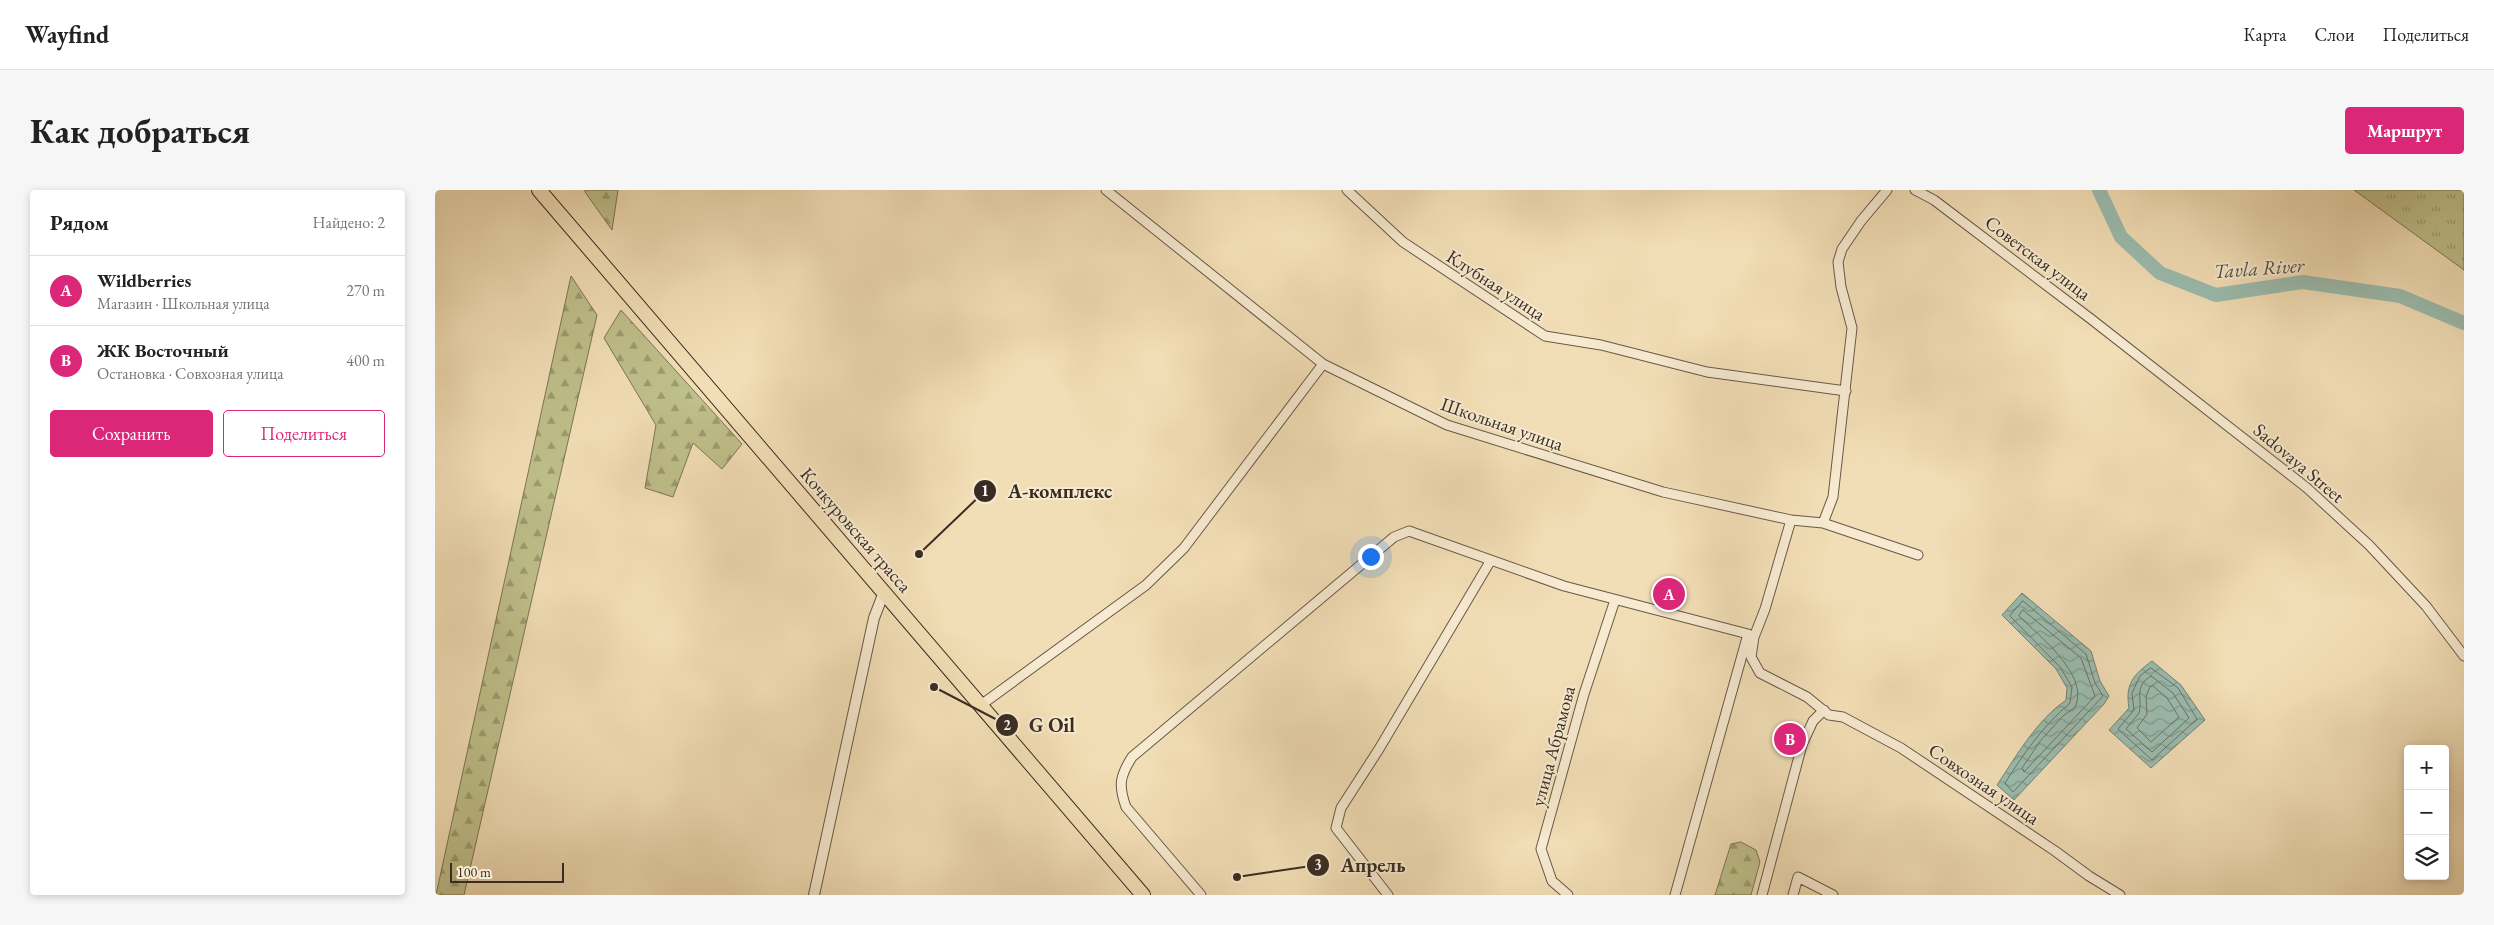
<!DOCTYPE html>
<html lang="ru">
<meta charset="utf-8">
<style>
body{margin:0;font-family:"EB Garamond",serif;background:#f6f6f6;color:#222}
.controls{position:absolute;right:15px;bottom:15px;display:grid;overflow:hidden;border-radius:5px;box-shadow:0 2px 8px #0003}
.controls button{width:45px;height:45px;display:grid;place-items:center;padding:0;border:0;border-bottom:1px solid #e0e0e0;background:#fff;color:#222;font:25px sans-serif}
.scale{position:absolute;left:15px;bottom:12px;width:114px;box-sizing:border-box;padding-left:5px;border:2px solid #392d23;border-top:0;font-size:14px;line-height:18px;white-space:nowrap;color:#392d23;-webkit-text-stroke:4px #f7ead0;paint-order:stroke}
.you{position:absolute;left:935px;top:366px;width:18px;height:18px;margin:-12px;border:4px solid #fff;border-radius:50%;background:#1a73e8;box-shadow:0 0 0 8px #1a73e833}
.badge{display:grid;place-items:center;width:32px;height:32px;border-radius:50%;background:#db2777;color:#fff;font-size:16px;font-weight:700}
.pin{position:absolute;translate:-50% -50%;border:2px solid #fff;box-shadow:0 1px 5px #0006}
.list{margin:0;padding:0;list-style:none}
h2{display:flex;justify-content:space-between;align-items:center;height:65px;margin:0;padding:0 20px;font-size:21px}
h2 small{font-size:16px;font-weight:400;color:#767676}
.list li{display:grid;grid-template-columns:32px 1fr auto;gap:15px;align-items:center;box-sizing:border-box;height:70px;padding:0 20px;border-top:1px solid #e0e0e0}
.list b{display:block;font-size:19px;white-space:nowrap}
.list p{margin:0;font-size:16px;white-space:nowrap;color:#767676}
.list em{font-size:16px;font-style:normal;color:#767676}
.actions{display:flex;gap:10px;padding:15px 20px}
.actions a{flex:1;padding:11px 0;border:1px solid #db2777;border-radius:5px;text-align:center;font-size:18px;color:#db2777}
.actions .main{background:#db2777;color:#fff}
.icon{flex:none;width:28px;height:28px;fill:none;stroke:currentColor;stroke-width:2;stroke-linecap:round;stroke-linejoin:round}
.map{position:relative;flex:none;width:2029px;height:705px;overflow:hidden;border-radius:5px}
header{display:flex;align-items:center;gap:30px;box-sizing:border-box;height:70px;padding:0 25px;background:#fff;border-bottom:1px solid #e0e0e0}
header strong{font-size:24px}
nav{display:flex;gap:28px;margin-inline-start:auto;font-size:18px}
.intro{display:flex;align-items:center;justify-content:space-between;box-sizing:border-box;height:120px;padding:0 30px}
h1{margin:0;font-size:35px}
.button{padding:12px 22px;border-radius:5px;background:#db2777;color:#fff;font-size:18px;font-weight:700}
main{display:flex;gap:30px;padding:0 30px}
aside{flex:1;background:#fff;border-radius:5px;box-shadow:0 2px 8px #0003}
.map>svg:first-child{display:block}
.grass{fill:url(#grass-tufts);stroke:#7c7657}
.forest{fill:url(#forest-firs);stroke:#7c7657}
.water{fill:url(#water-waves);stroke:#748377}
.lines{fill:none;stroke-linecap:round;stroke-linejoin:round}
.shore{stroke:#6a7469;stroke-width:1}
.river{stroke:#9bbcaf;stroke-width:14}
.minor-casing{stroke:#675948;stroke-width:11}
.tertiary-casing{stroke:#675948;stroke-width:12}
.primary-casing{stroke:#392d23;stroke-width:16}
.minor{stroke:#f7ead0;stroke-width:9}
.tertiary{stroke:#f7ead0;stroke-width:10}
.primary{stroke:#f2deb6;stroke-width:14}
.labels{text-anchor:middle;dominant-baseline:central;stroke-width:4;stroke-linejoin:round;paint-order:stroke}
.street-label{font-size:19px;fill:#392d23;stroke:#f7ead0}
.water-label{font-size:20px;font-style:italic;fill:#525146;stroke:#f7ead0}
.leader{fill:none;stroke:#392d23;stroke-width:2}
.callout-dot{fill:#392d23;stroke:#f7ead0;stroke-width:2}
.mark-label{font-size:15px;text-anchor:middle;font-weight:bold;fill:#fff}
.callout-label{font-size:20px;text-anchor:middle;font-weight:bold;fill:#392d23;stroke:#f7ead0;stroke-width:4;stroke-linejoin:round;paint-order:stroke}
</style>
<header>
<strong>Wayfind</strong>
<nav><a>Карта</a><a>Слои</a><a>Поделиться</a></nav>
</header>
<div class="intro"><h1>Как добраться</h1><a class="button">Маршрут</a></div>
<main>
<aside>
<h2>Рядом<small>Найдено: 2</small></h2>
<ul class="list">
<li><span class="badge">A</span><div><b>Wildberries</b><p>Магазин · Школьная улица</p></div><em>270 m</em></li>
<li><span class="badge">B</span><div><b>ЖК Восточный</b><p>Остановка · Совхозная улица</p></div><em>400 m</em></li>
</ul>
<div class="actions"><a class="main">Сохранить</a><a>Поделиться</a></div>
</aside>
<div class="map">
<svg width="2029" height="705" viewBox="0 0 2029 705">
<defs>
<pattern id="grass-tufts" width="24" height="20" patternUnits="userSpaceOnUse" patternTransform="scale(1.25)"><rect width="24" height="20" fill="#bfc08b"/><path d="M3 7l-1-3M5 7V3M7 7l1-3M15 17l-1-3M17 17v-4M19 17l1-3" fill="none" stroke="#9c9c71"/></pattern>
<pattern id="forest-firs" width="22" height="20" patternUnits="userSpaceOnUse" patternTransform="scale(1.25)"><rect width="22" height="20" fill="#bfc08b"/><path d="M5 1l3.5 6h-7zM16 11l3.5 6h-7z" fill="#9c9c71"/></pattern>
<pattern id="water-waves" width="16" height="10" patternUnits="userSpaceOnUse" patternTransform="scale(1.25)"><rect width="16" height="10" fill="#9bbcaf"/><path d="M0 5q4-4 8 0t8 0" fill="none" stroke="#7f998e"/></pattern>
</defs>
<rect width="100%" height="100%" fill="#f2deb6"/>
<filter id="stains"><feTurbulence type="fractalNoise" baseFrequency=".004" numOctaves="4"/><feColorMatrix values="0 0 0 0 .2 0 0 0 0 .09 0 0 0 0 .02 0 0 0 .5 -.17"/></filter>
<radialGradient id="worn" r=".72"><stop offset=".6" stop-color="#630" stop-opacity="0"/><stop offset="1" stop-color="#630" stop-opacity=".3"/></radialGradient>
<path class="grass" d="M1919 0H2029V80Z"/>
<path class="forest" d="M150 0H183L177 40 150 2Z
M136 86 162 125 29 705H1Z
M186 120 307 254 287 279 258 253 238 307 210 298 221 235 169 148Z
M1306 652 1321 660 1325 672 1316 705H1280L1296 654Z"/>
<path class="water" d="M1587 403 1656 461 1665 491 1674 506 1669 514 1579 610 1562 595C1582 565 1601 531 1631 510L1632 498 1621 479 1567 425Z
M1717 471 1746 495 1770 530 1716 578 1674 540 1694 518C1690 494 1698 485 1717 471Z"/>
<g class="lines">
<path class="shore" d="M1588 411 1651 464 1660 493 1668 506 1578 602 1570 593C1589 563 1608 536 1635 513L1637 497 1625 477 1575 426Z
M1588 420 1646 468 1660 506 1589 582 1587 578 1606 550 1628 526 1640 517C1655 485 1604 446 1584 426Z
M1716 478 1743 498 1762 529 1717 570 1683 539 1699 520 1697 503 1705 486Z
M1716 486 1738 503 1754 528 1717 562 1691 539 1704 523C1708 508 1698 497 1716 486Z
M1718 496 1732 508 1744 527 1716 552 1702 538 1712 524 1711 506 1715 497Z"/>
<path class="river" d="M1664 0 1686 47 1725 83 1781 105 1868 92 1965 106 2029 133"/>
<defs>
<path id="minor" d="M671 0 888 174 1012 235 1228 302 1356 330 1388 333 1483 365
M912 0 968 52 1110 146 1166 155 1272 182 1411 201
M1480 0 1499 10 1656 129 1872 298 1934 355 1991 416 2029 466
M1388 333 1398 307 1417 138 1406 97 1403 72 1407 59 1426 31 1452 0
M1319 447 1330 419 1356 330
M546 515 711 395 749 358 888 174
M766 705 691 617C683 595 685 586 697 567L959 347 974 341 1129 396 1313 444 1319 447 1316 467 1325 483 1372 507 1394 525 1408 527 1466 558 1620 661 1654 686 1685 705
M953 705 901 638 906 618 944 559 1056 370
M1133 705 1117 691 1106 659 1149 504 1180 410
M1240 705 1313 444
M1327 705 1367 555 1378 531 1389 520
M1358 705 1363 687 1398 705"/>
<path id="tertiary" d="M379 705 439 428 449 402"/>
<path id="primary" d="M104 0 708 705"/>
</defs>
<use href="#minor" class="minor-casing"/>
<use href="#tertiary" class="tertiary-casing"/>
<use href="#primary" class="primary-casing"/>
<use href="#minor" class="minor"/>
<use href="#tertiary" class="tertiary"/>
<use href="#primary" class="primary"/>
</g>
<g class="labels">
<g class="street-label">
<text transform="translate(1603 68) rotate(37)">Советская улица</text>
<text transform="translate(1061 95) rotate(33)">Клубная улица</text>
<text transform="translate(1067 234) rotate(19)">Школьная улица</text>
<text transform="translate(1864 273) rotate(40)">Sadovaya Street</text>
<text transform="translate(421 340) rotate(49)">Кочкуровская трасса</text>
<text transform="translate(1118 556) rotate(-75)">улица Абрамова</text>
<text transform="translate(1549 594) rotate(34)">Совхозная улица</text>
</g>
<g class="water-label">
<text transform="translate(1824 78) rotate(-4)">Tavla River</text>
</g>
</g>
<path class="leader" d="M484 364L550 301M499 497L572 535M802 687L883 675"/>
<g class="callout-dot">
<circle cx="484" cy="364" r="5"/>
<circle cx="499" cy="497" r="5"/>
<circle cx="802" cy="687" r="5"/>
<circle cx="550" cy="301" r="12"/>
<circle cx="572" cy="535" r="12"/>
<circle cx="883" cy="675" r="12"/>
</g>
<g class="mark-label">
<text x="550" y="306">1</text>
<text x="572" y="540">2</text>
<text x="883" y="680">3</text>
</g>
<g class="callout-label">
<text x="625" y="308">А-комплекс</text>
<text x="617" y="542">G Oil</text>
<text x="938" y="682">Апрель</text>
</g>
<rect width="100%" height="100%" filter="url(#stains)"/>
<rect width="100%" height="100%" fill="url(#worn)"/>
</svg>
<div class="controls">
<button>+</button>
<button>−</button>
<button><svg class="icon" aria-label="layers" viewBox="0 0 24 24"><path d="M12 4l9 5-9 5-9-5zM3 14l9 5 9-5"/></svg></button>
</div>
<div class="scale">100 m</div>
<div class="you"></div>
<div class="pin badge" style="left:1234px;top:404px">A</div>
<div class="pin badge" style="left:1355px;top:549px">B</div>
</div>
</main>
